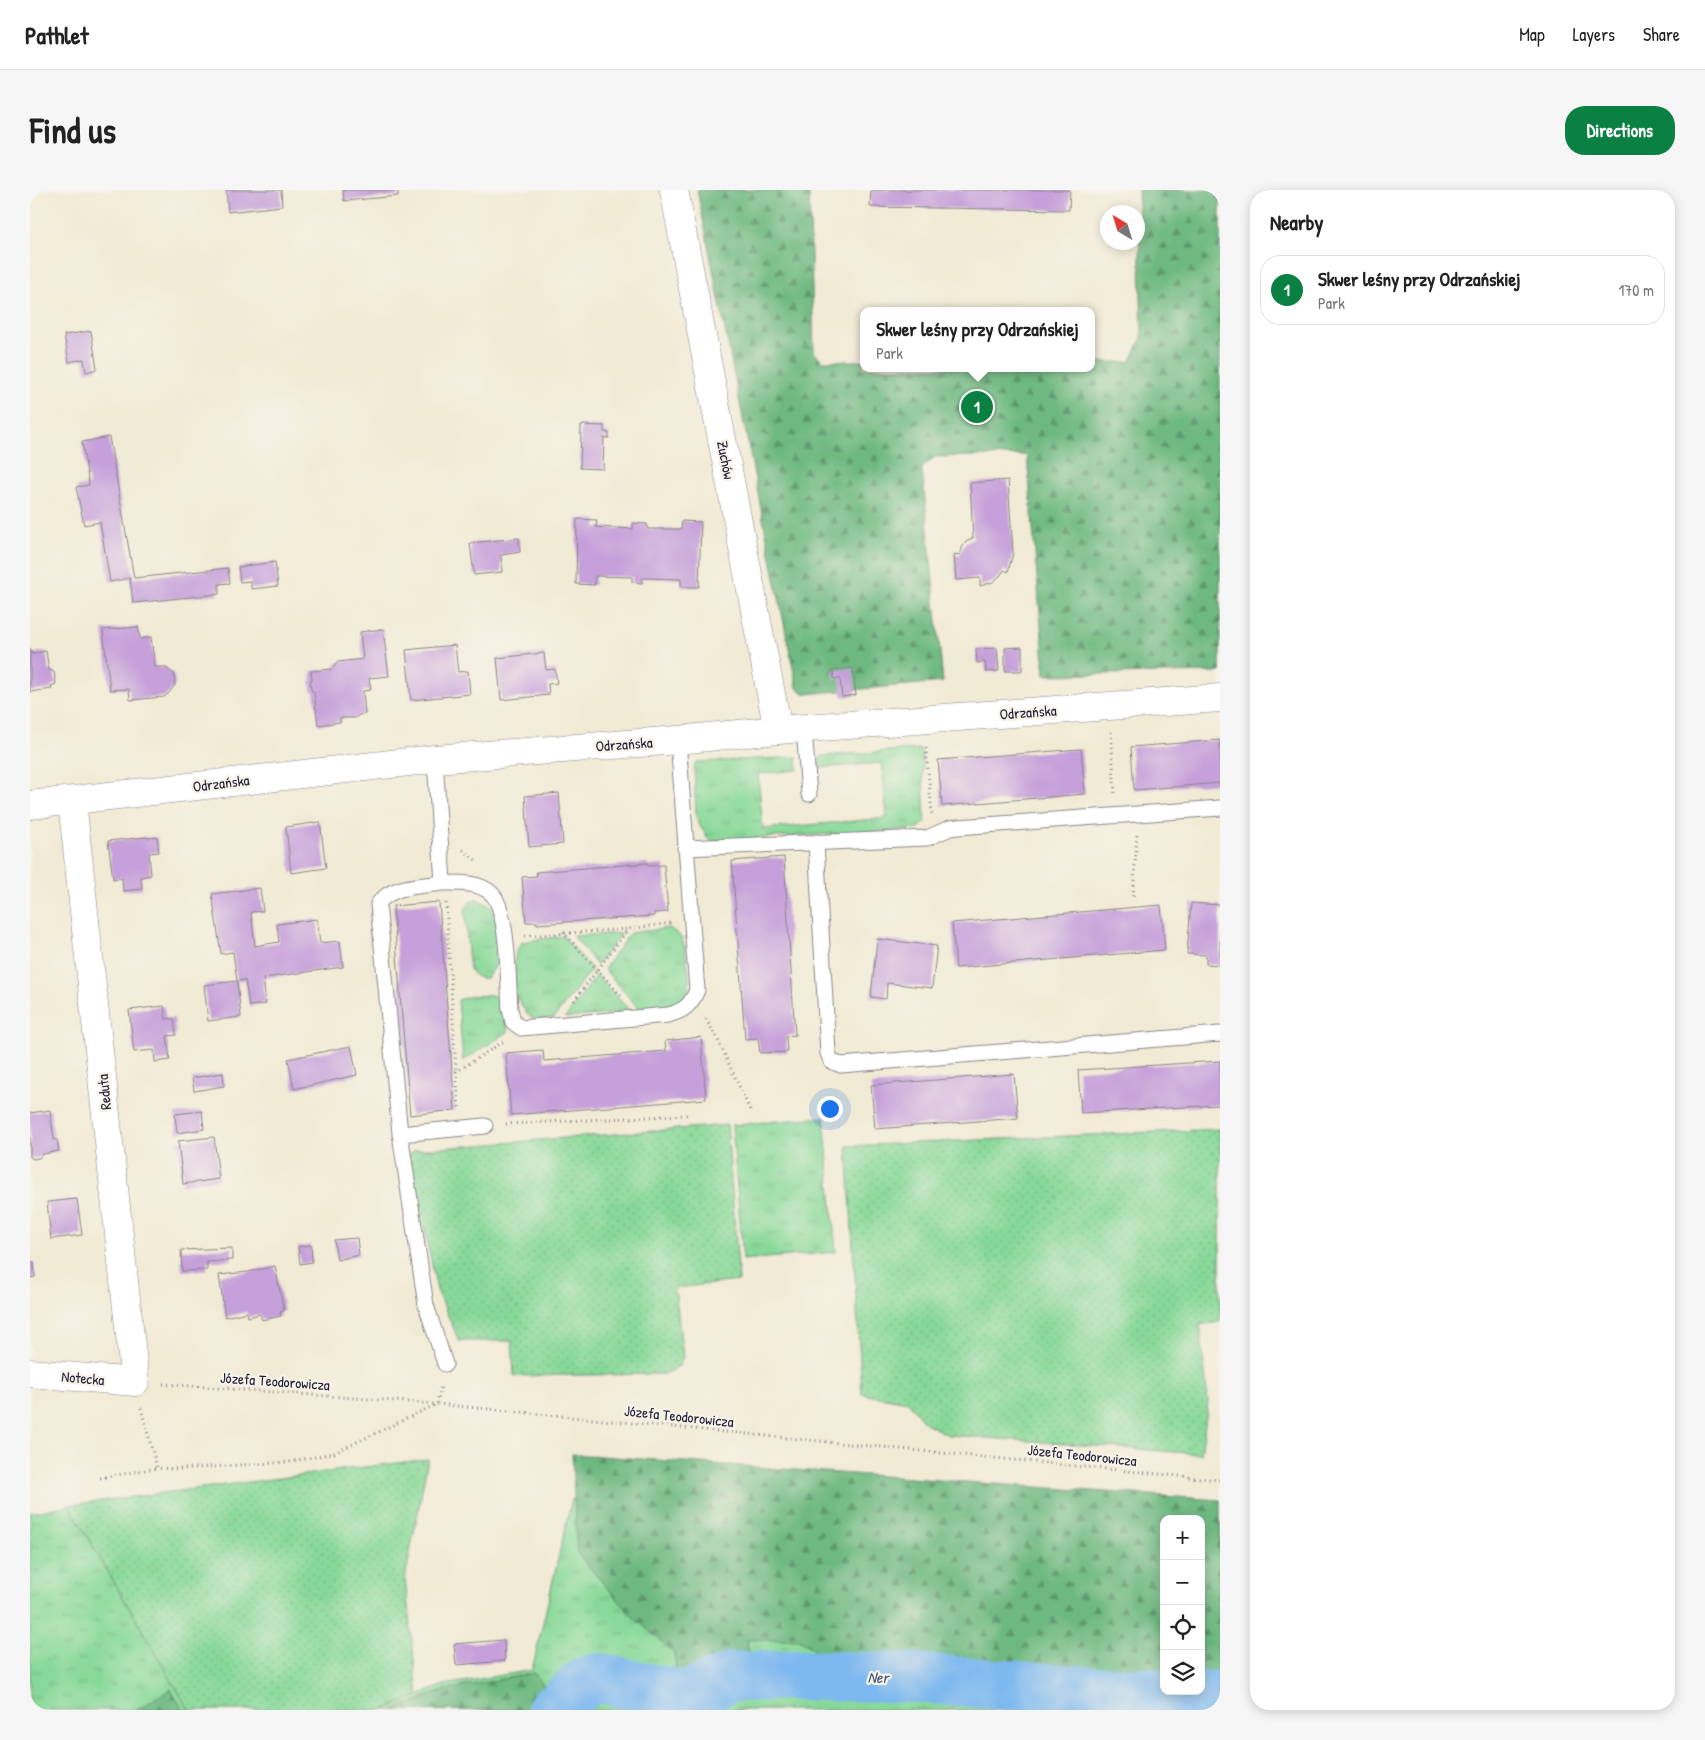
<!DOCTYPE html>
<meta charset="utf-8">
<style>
body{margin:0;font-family:"Patrick Hand",sans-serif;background:#f6f6f6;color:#222}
.controls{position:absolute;right:15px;bottom:15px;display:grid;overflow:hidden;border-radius:10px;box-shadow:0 2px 12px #0003}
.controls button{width:45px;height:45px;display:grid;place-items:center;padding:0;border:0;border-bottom:1px solid #e0e0e0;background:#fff;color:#222;font:25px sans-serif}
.compass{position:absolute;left:1070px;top:15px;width:45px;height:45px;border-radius:50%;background:#fff;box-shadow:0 2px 12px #0003;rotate:322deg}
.you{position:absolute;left:799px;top:918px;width:18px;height:18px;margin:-12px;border:4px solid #fff;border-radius:50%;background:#1a73e8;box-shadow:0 0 0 8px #1a73e833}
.badge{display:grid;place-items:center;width:32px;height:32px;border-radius:50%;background:#0b8043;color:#fff;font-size:16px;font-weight:700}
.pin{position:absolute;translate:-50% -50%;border:2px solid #fff;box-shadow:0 1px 5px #0006}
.popup{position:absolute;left:830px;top:117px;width:235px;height:65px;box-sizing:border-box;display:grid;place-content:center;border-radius:10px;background:#fff;filter:drop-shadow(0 1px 4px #0005);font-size:16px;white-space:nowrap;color:#767676}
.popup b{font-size:19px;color:#222}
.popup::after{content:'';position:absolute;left:50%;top:100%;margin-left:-10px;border:10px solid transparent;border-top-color:#fff}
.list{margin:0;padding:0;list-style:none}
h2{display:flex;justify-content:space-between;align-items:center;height:65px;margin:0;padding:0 20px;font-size:21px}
h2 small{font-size:16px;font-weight:400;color:#767676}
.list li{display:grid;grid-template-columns:32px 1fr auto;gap:15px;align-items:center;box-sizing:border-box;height:70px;margin:0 10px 10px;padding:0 10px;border:1px solid #e0e0e0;border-radius:20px}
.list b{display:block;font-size:19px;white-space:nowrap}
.list p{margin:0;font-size:16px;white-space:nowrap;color:#767676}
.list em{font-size:16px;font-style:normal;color:#767676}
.icon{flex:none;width:28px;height:28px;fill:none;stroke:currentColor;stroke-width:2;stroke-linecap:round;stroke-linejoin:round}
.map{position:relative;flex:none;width:1190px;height:1520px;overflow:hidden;border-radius:20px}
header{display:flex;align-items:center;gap:30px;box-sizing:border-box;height:70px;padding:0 25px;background:#fff;border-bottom:1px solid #e0e0e0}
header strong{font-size:24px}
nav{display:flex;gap:28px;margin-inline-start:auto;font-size:18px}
.intro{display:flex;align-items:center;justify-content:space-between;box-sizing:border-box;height:120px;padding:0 30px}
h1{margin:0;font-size:35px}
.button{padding:12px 22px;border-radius:20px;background:#0b8043;color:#fff;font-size:18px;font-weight:700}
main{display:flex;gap:30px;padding:0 30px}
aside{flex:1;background:#fff;border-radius:20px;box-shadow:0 2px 12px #0003}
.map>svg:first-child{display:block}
.grass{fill:url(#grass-tufts);stroke:#557e6a}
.forest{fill:url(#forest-firs);stroke:#486e5e}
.garden{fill:url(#garden-dots);stroke:#557e6a}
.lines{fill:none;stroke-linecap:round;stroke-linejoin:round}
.river{stroke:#7db8ef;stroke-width:50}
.building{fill:#c6a0da}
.service-casing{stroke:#8a8688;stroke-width:17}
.minor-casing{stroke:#8a8688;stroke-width:29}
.path{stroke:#8a8688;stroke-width:3;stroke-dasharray:1 4;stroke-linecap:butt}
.service{stroke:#fff;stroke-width:15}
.minor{stroke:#fff;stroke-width:28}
.labels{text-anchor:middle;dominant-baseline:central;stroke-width:4.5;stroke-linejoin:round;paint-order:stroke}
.street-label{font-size:15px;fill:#22223b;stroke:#f7f3e8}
.water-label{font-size:16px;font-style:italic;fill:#42567a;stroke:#f7f3e8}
</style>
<header>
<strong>Pathlet</strong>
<nav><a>Map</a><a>Layers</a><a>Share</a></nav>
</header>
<div class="intro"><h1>Find us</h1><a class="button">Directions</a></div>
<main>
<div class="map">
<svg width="1190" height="1520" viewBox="0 0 1190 1520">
<defs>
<pattern id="grass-tufts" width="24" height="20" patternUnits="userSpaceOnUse" patternTransform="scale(1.25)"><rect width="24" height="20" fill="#88d999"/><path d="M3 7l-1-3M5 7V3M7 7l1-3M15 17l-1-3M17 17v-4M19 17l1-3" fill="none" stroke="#75ba85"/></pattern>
<pattern id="forest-firs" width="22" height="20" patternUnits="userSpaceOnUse" patternTransform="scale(1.25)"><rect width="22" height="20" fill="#6eb981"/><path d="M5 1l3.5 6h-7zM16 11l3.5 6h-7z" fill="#5a966b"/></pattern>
<pattern id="garden-dots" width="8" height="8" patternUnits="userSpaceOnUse" patternTransform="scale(1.25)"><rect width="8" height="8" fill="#88d999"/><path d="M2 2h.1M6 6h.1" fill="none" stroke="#75ba85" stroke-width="1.8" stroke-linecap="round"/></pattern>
</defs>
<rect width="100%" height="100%" fill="#f7f3e8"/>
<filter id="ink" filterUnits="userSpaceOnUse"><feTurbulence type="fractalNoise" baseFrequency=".02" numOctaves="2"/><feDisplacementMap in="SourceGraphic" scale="10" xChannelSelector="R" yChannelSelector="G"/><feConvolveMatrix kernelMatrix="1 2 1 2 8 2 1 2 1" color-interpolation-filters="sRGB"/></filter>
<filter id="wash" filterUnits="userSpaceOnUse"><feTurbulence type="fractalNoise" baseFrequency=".0096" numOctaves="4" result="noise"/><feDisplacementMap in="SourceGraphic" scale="20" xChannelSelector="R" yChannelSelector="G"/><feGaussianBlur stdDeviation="1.12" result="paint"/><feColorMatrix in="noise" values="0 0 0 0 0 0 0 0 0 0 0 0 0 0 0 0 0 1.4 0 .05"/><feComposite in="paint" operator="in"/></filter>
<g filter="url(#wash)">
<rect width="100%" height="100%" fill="#f1ead4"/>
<path class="grass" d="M889 559 892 563 895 632 888 639 680 651 668 633 666 625 664 576 667 572 767 567 768 580 728 584 733 639 857 628 852 573 789 578V571L792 566Z
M447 709 461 716C470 743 479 766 456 788 446 788 443 785 439 777L435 719 442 710Z
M639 738C644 741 648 743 651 748 656 755 660 788 659 797 658 804 651 812 645 816 635 822 623 821 611 821L574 779 600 743Z
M592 743 567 775 543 746Z
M533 746 562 779 524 828 506 830 497 824 486 806 484 774 486 762 492 752Z
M567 785 601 822 535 828Z
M462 805C479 815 476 825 478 842L433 871 428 810 441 806Z
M794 927 806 1062 713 1070 702 935Z
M542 1309 900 1318 1134 1331V1501H1171V1333L1190 1334V1520H353L414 1495 502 1480Z
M39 1315 159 1520H0V1323Z"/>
<path class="forest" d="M667 0H779L784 162 793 171H833V178H1061V172H1100L1112 148 1108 0H1190V482L1015 485 997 265 905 267 892 278 913 492 775 504 767 498Z
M542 1264 1190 1310V1507L1184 1499 1171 1498V1329H1134V1494L972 1475 857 1465 820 1490 771 1450H717L724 1491 667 1508 647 1485 644 1463 600 1424 547 1363Z
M504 1483 526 1510 508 1520H363L415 1500Z
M141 1499 153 1520H107Z"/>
<path class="garden" d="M697 935 709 1091 645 1098 653 1167 649 1176 635 1184 484 1186 482 1151H429L407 1100 379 965 385 960Z
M1190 939V1132L1170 1135 1178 1212 1171 1264 918 1245 895 1233 878 1212 832 1204 817 956Z
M398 1269 375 1389 388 1506 353 1520H159L39 1315Z"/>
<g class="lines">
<path class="river" d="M522 1520 530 1515 555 1492 569 1488 656 1506 701 1487 761 1485 887 1488 1041 1500 1190 1506"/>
</g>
<g id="blocks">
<path class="building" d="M196 0H251L252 16 198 22Z
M313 0H368V6L314 11Z
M841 0H1040L1039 20 840 17Z
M61 141 67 179 56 182 54 169 39 172 34 145Z
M551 235 574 236V242L579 243V248H574L573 279 550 278Z
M79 247 104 388 198 378 200 393 189 394V404L103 413 100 388 80 392 70 332 54 335 46 297 59 295 52 252Z
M978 290 983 363 978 382 974 380 970 386 963 392 950 396V388L926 390 924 364 930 365 932 358 936 352 943 348 940 293Z
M547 329 567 330 566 337 603 339V333L617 334 618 339H651L652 331 671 332 669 397H651V389L612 388V393L602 392V387L565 386V395L546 394Z
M489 348 490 362 471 365 472 382 444 385 440 353Z
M245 372 248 396 221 399V391L210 392 208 377Z
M108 437 110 449 121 447 125 477H135L144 484 145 495 139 503 134 507 100 510 99 499 80 500 73 440Z
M353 439 359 486 339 488 341 500 333 501 335 524 329 525 325 528H309L311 532 288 535 284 502 281 500 280 491 282 490 281 481 302 479 308 472 333 469 330 442Z
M425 455 428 482 438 481 440 504 381 510 376 460Z
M992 457V481H975V458Z
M967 458 969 481 956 482 955 472 947 473 946 459Z
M0 459 2 464 16 461 19 480 24 482 26 494 21 496 22 499 0 502Z
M514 463 516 480 525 479 527 493 518 494 519 505 471 510 467 468Z
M823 478 826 505 812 507 810 488 804 489 803 480Z
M1190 550V593L1104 600 1101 557Z
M1051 559 1055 604 912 616 908 570Z
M529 603 533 654 499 657 495 606Z
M290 632 296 678 261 683 256 637Z
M117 647V648L127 647 129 662 119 663 121 685 111 687 112 699 93 701 92 688 83 689 78 651Z
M754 667 765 845 756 846 757 862 730 863 728 848 715 849 702 671Z
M618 673V676L634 675 638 722 624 723V726L507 734V732H496L492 687 507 686 506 682Z
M230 698 233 721 221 722 225 756 249 752 247 734 287 729 290 753 310 751 313 777 233 788 236 814 219 816 215 790 207 791 203 762 191 764 182 704Z
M409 712 425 920 380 925 363 716Z
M1161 713 1190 715V775L1176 774V765L1157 764Z
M1131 715 1135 760 926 778 922 733Z
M847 749 907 756 902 798 857 793 856 809 841 807Z
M207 791 211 827 178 831 174 795Z
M134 816 136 829 144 828 146 845 137 846 140 870 125 872 124 860 104 862 99 820Z
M671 847 676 909 481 925 476 863 513 860 514 871 636 861 635 851Z
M321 856 327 885 264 899 258 869Z
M1190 871V915L1051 923 1048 880Z
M193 883 194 896 164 901 162 888Z
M984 884 988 928 845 939 841 895Z
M20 920 24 950H27L29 961 13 964 9 968 3 969 0 967V923Z
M172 921 174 939 147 943 145 924Z
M184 947 189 989 153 994 148 951Z
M47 1009 52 1045 21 1049 17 1012Z
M327 1048 329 1065 307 1070 304 1050Z
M281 1055 282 1072 270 1074 268 1057Z
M202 1058V1070L177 1072V1080L152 1081 151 1060Z
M0 1072H4L5 1087 0 1088Z
M245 1076 254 1121 250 1122 251 1126 232 1130 230 1124 218 1127 217 1122 195 1127 189 1085 218 1082Z
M474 1450 475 1471 426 1475 424 1454Z"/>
</g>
</g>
<g filter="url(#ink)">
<use href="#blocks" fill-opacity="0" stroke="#8a8688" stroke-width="1"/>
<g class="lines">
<defs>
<path id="service" d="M774 538 779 604
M786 652 798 863 801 871 811 875 1190 844
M655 658 897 648 920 638 928 637 1190 618
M413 693C430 693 448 692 461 703 479 718 478 795 480 819L483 832 491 838 638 825C654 821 661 815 667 800L648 550
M370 944 348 714C360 695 392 696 413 693L405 569
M415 1174 396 1115 370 944 455 936"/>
<path id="minor" d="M644 0 748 540
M0 615 405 569 648 550 748 540 1190 508
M0 1183 105 1192 42 611"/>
</defs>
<use href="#service" class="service-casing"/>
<use href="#minor" class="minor-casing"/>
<path class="path" d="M1081 542 1085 603
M896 558 902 624
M433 660 448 672
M1103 706 1107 644
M416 713 426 882
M533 742 592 807
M495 746 598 739 641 733
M544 811 598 739
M676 829 688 850 720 920
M429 917 426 882 474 851
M476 934 658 925
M133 1194 407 1214 1190 1290
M111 1218 127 1278 149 1279 258 1272 304 1263 407 1214 411 1195
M70 1288 127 1278"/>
<use href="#service" class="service"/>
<use href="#minor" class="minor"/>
</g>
</g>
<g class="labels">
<g class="street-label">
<text transform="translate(696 270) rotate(79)">Zuchów</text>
<text transform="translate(998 522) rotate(-4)">Odrzańska</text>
<text transform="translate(594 554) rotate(-4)">Odrzańska</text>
<text transform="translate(191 593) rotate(-7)">Odrzańska</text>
<text transform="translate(74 902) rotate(-96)">Reduta</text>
<text transform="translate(53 1188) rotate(5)">Notecka</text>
<text transform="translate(245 1191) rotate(4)">Józefa Teodorowicza</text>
<text transform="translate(649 1226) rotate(6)">Józefa Teodorowicza</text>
<text transform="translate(1052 1265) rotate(6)">Józefa Teodorowicza</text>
</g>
<g class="water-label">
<text transform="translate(848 1487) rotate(1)">Ner</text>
</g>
</g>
</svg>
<div class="controls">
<button>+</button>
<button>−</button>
<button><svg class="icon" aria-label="locate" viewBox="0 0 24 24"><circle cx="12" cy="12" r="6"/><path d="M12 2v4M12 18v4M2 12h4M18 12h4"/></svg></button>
<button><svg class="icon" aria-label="layers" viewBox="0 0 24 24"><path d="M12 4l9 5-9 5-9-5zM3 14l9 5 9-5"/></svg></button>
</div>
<svg class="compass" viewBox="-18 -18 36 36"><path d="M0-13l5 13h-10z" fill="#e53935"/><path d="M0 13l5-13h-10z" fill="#767676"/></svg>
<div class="you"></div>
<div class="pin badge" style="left:947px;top:217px">1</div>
<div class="popup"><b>Skwer leśny przy Odrzańskiej</b>Park</div>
</div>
<aside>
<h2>Nearby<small></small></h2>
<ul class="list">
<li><span class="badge">1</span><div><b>Skwer leśny przy Odrzańskiej</b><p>Park</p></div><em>170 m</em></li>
</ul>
</aside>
</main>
